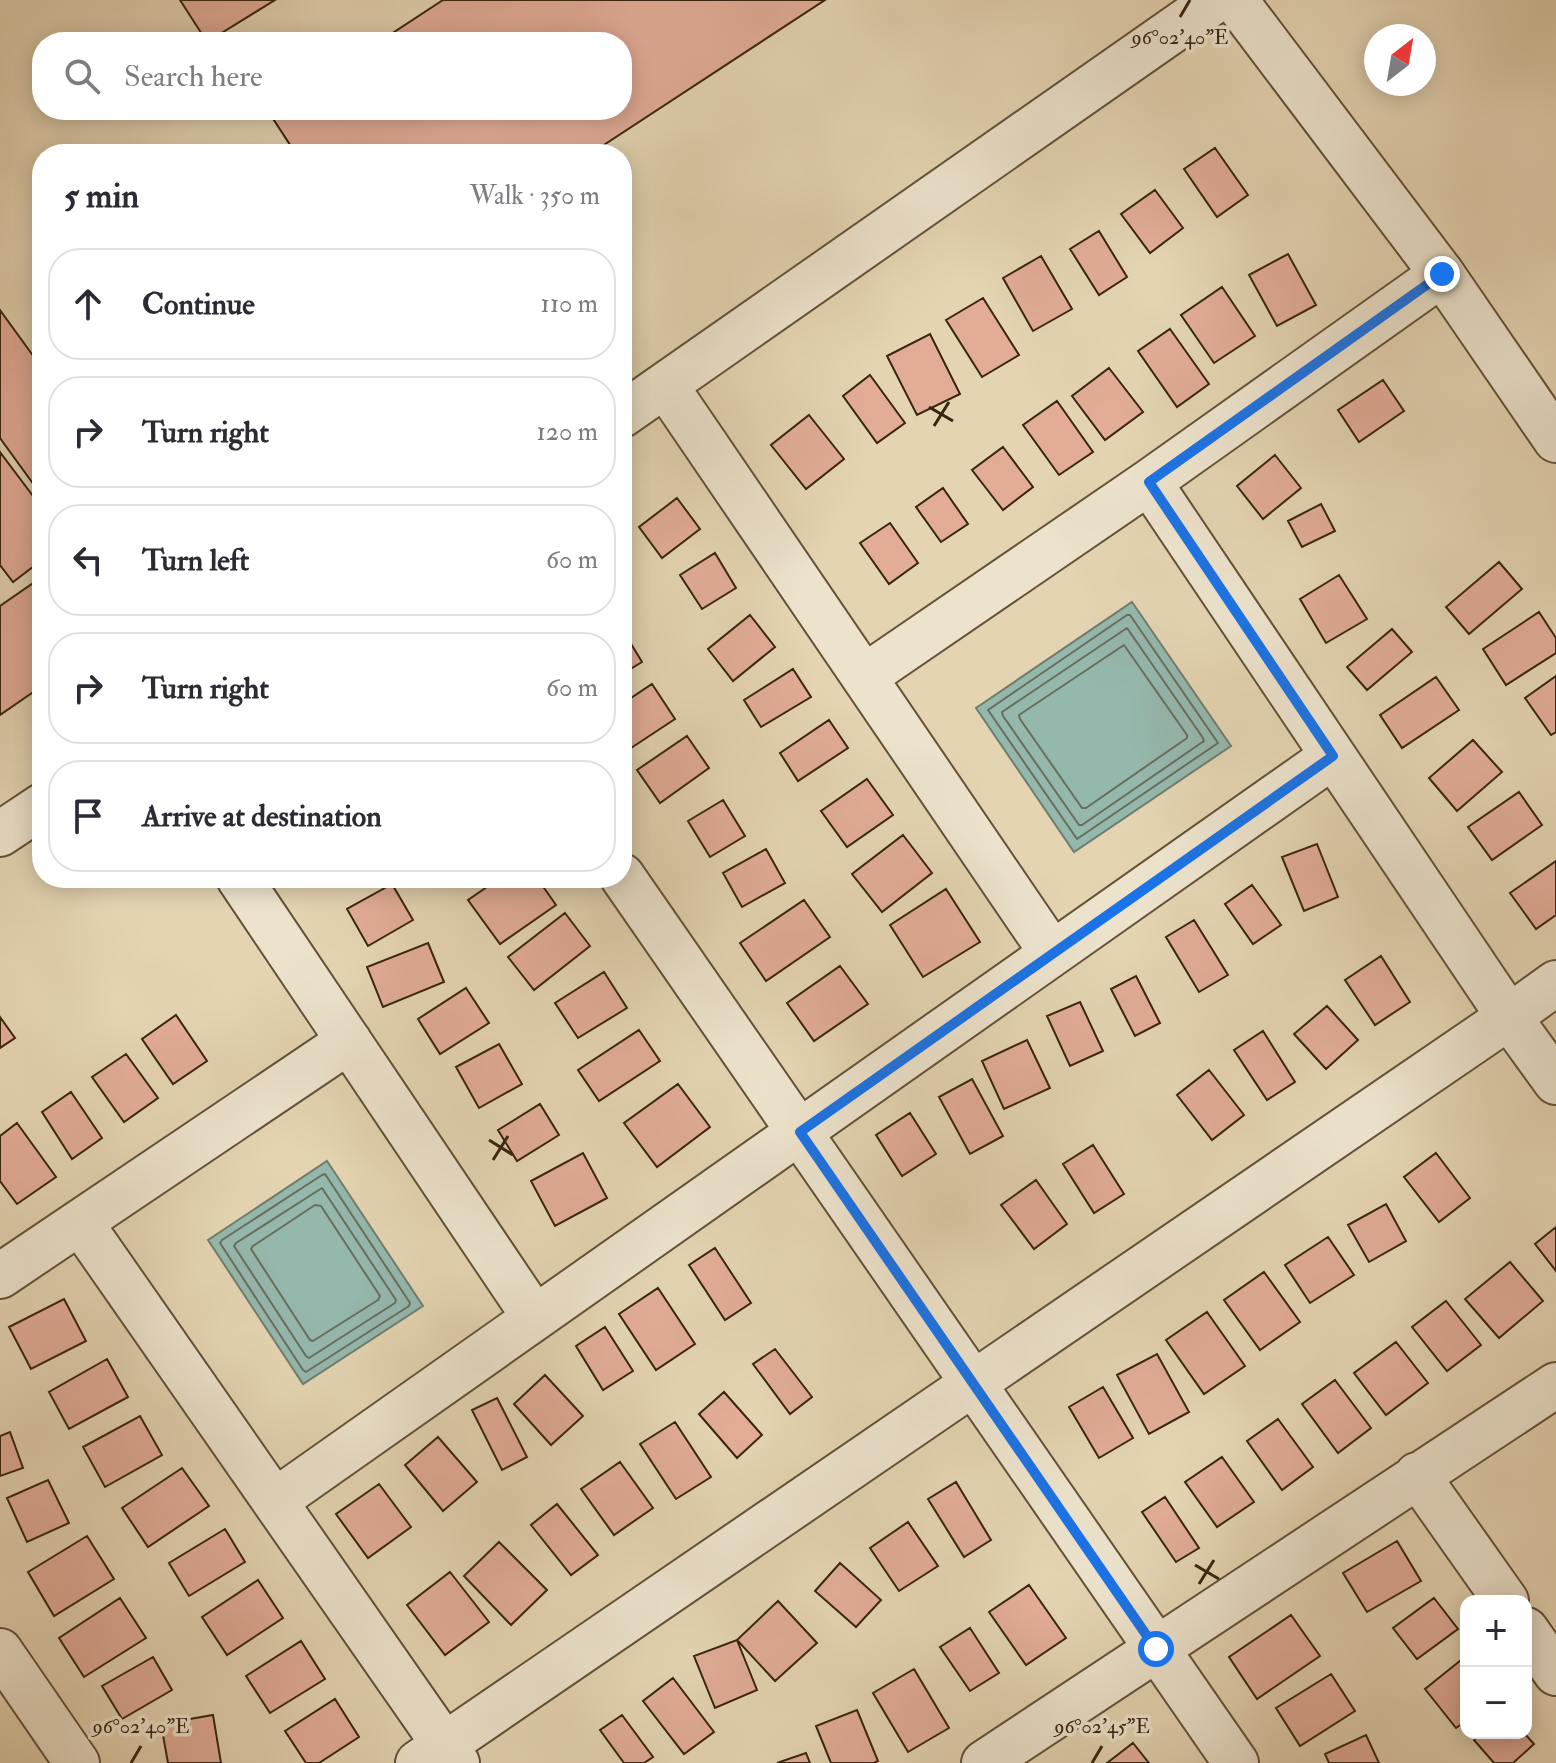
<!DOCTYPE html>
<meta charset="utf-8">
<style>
body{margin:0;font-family:"IM FELL Double Pica",serif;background:#f7f7f7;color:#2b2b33}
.controls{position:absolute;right:24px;bottom:24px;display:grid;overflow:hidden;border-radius:16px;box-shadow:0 4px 20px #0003}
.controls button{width:72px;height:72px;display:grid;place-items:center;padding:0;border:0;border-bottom:2px solid #e1e1e2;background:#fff;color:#2b2b33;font:40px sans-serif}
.compass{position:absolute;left:1364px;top:24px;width:72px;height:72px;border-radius:50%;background:#fff;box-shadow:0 4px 20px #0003;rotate:31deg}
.stop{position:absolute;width:24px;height:24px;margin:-18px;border:6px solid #1a73e8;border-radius:50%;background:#fff}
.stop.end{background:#1a73e8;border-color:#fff;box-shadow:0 2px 8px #0008}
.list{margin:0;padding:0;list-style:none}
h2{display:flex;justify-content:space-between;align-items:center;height:104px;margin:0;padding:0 32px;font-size:34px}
h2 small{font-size:26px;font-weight:400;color:#7c7c81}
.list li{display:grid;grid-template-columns:52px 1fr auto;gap:24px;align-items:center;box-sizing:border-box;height:112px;margin:0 16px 16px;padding:0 16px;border:2px solid #e1e1e2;border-radius:32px}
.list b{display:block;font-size:30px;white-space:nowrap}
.list em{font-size:26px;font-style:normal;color:#7c7c81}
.icon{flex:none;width:44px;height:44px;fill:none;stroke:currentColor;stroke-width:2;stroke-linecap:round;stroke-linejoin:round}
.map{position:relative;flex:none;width:1556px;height:1763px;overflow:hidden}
.search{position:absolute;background:#fff;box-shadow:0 4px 20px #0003;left:32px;top:32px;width:600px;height:88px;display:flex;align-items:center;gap:20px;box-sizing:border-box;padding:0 28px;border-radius:32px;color:#7c7c81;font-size:30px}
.panel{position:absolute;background:#fff;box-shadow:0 4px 20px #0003;left:32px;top:144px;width:600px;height:744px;border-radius:32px}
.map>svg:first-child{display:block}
.water{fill:#95b8ad;stroke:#707d6e;stroke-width:2}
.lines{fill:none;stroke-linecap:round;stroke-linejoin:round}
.shore{stroke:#666e5e;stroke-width:2}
.building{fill:#e2ac97;stroke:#38250f;stroke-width:2}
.minor-casing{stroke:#635138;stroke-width:48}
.tertiary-casing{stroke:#635138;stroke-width:48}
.minor{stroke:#ede3cd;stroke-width:44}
.tertiary{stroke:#ede3cd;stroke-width:44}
.route{stroke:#1a73e8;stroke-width:10}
.ticks{fill:none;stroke:#38250f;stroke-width:3}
.ticks-label{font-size:20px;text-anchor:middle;fill:#38250f;stroke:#ede3cd;stroke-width:7;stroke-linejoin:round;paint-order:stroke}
</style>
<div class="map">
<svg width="1556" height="1763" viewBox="0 0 1556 1763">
<rect width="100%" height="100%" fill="#e4d4b2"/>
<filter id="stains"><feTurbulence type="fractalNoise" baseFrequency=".0025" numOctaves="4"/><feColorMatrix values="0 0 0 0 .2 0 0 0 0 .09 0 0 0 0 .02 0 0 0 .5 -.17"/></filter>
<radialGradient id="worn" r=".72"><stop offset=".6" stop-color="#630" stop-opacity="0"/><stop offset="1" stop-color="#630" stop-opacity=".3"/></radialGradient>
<path class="water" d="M1132 602 1231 746 1074 852 976 708Z
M327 1161 423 1306 303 1384 208 1240Z"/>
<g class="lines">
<path class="shore" d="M1130 615 1218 743 1077 839 988 710 1127 615Z
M1127 628 1203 738 1204 741 1082 825H1079L1003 716 1002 712Z
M1124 645 1187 735V738L1086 808H1082L1020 719 1019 715Z
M325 1174 410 1303 409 1306 306 1372 303 1370 220 1243 222 1240 322 1175Z
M322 1188 396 1300 395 1303 309 1358 306 1356 234 1246 236 1243Z
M315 1205 321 1206 380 1296 378 1300 313 1341 310 1340 251 1249 253 1246Z"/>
</g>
<path class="building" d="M180 0H275L207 42Z
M443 0H825L590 154H296L270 114 276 110H622V42H379Z
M1215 148 1248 195 1217 217 1184 169Z
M1155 190 1183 228 1150 253 1121 214Z
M1099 231 1127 277 1099 295 1070 249Z
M1288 254 1316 305 1277 326 1249 275Z
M1041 256 1072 309 1033 331 1003 278Z
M1222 287 1255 336 1214 363 1181 315Z
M983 298 1019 355 982 377 946 320Z
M0 310 42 368V496L0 438Z
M1170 329 1209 384 1177 407 1138 351Z
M930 334 960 394 917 415 887 356Z
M1109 368 1143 412 1105 440 1072 396Z
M870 375 905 423 877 443 843 396Z
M1383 380 1404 411 1359 442 1338 410Z
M1057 401 1093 452 1059 475 1023 425Z
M809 415 844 459 806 489 771 445Z
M1003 447 1033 487 1003 510 972 470Z
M0 452 42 508V560L13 582 0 565Z
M1275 455 1301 488 1263 519 1237 486Z
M943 488 968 524 941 542 916 507Z
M677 498 700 529 662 558 639 527Z
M1321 504 1335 531 1302 547 1288 521Z
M890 523 918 563 889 584 860 543Z
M715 553 736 588 702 609 680 575Z
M1499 562 1522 589 1469 634 1446 607Z
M1339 575 1367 619 1326 643 1300 599Z
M42 577V686L0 715V606Z
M1539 612 1556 638V653L1506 685 1483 649Z
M750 615 775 647 733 681 708 649Z
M622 629 642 662 622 674Z
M1392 629 1412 652 1367 690 1347 667Z
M793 669 811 697 761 727 744 700Z
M1556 676V732L1551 735 1525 698Z
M1436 677 1459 710 1402 748 1380 715Z
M652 684 675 719 625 752 622 748V704Z
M829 720 848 748 798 781 780 753Z
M687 736 709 768 660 803 637 770Z
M1473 740 1502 772 1457 811 1429 778Z
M867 779 893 815 847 847 821 811Z
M1519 792 1542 825 1492 860 1468 827Z
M723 800 745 836 710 857 688 821Z
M903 835 932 873 882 912 852 874Z
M1317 844 1338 897 1304 911 1282 857Z
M766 849 785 883 742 907 723 873Z
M1556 861V915L1536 929 1510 893Z
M500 878H537L556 905 500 944 468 900Z
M392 884 413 920 368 946 347 909Z
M1252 885 1281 925 1253 944 1225 904Z
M946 889 980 942 923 977 890 925Z
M804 900 830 937 766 981 740 943Z
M565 913 590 946 534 990 508 957Z
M1194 920 1228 975 1199 992 1166 937Z
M428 943 444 982 383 1007 367 967Z
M1381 956 1410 1002 1375 1025 1345 980Z
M840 966 868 1004 814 1041 787 1003Z
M604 972 627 1008 578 1038 555 1003Z
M1136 976 1160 1023 1135 1036 1111 989Z
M466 988 489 1023 440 1054 418 1019Z
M1080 1002 1103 1051 1070 1066 1047 1016Z
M1327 1006 1358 1040 1326 1069 1294 1034Z
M176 1015 207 1061 173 1084 142 1039Z
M0 1017 15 1038 0 1048Z
M639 1030 660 1061 599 1101 578 1070Z
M1263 1031 1295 1082 1267 1100 1234 1050Z
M1027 1040 1050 1088 1004 1109 982 1061Z
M499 1044 522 1084 479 1108 456 1067Z
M126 1054 158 1098 124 1122 92 1077Z
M1209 1070 1244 1115 1212 1140 1177 1095Z
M972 1079 1003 1136 970 1154 939 1097Z
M678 1084 710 1127 657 1167 624 1123Z
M71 1092 102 1138 72 1159 42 1112Z
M540 1104 559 1135 517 1161 498 1130Z
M910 1113 936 1154 902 1176 876 1135Z
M17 1123 56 1177 17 1204 0 1181V1136Z
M1093 1145 1124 1194 1094 1213 1063 1164Z
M583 1153 607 1198 555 1226 531 1181Z
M1436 1153 1470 1198 1439 1222 1404 1177Z
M1036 1180 1067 1224 1034 1249 1001 1205Z
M1386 1204 1406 1241 1369 1262 1348 1225Z
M1556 1227V1271L1535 1244Z
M1328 1237 1354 1275 1310 1303 1285 1265Z
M715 1248 751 1303 725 1320 689 1265Z
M1510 1262 1543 1301 1499 1338 1465 1299Z
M1264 1272 1300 1322 1260 1350 1224 1300Z
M658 1288 695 1344 656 1370 619 1314Z
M64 1299 86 1341 31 1369 9 1327Z
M1446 1301 1481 1345 1447 1371 1412 1327Z
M1207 1312 1245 1366 1204 1394 1166 1340Z
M605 1327 633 1371 603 1390 576 1346Z
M1396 1342 1428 1383 1386 1415 1354 1373Z
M775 1349 812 1397 790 1414 753 1364Z
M1157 1354 1189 1412 1149 1434 1117 1375Z
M107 1359 128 1397 69 1429 49 1392Z
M545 1375 583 1416 551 1445 514 1404Z
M1335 1380 1371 1428 1338 1453 1302 1404Z
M1103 1387 1133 1438 1099 1458 1069 1407Z
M724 1392 762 1435 737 1458 699 1414Z
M497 1398 527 1457 502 1470 472 1410Z
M140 1416 162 1455 105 1487 83 1447Z
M1278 1419 1313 1467 1282 1490 1247 1441Z
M675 1422 711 1477 676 1499 640 1444Z
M10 1432 23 1468 0 1476V1436Z
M438 1437 477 1482 443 1511 405 1465Z
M1222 1457 1254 1502 1217 1527 1185 1482Z
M620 1462 653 1508 614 1535 581 1489Z
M182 1468 209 1506 148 1547 122 1508Z
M48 1480 69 1523 27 1542 7 1498Z
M956 1482 991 1540 964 1557 928 1499Z
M379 1484 411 1527 368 1558 336 1514Z
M1165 1497 1199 1548 1176 1562 1142 1512Z
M557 1504 598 1555 571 1575 531 1525Z
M908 1522 938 1566 899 1591 870 1548Z
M225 1529 245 1562 189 1596 169 1563Z
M87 1536 114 1579 54 1616 28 1572Z
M1397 1541 1421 1581 1367 1612 1343 1573Z
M499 1542 547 1590 511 1625 464 1576Z
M840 1563 881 1600 856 1627 815 1591Z
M450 1572 489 1622 445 1655 407 1605Z
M258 1580 283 1618 227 1655 202 1617Z
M1029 1585 1066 1638 1026 1665 989 1612Z
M120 1598 146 1638 84 1677 59 1638Z
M1434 1598 1458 1629 1417 1659 1393 1628Z
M778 1601 817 1643 775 1681 737 1640Z
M1291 1615 1320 1656 1257 1699 1229 1657Z
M970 1628 999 1673 970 1691 940 1647Z
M737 1640 757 1690 715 1708 694 1656Z
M301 1641 325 1679 270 1713 246 1676Z
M1466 1656V1721L1456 1728 1425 1689Z
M153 1657 172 1690 122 1719 102 1686Z
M914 1669 949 1728 908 1752 873 1693Z
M1331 1674 1355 1711 1300 1746 1276 1708Z
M673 1678 714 1732 684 1754 643 1701Z
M335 1699 359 1737 319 1763H306L285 1731Z
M857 1710 878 1761 874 1763H831L816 1726Z
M213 1715 221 1763H168L161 1724Z
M622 1715 653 1757 644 1763H624L600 1730Z
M1482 1733H1524L1534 1744 1513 1763H1494L1474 1740Z
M1366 1735 1379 1763H1329L1325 1754Z
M1133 1743 1149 1763H1107Z
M806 1753 810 1763H777Z"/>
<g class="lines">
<defs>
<path id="minor" d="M665 385 1052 953
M622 415 1216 0
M1149 482 1509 1017 1556 1082
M864 677 1149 482 1442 274
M0 834 42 806
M622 876 1236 1763
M239 878 535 1318
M80 1222 457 1763
M0 1276 349 1041
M1417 1475 1506 1601
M275 1501 1333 756
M1526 1630 1556 1673
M0 1651 77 1763
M418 1763 1509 1017 1556 983
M984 1763 1556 1385"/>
<path id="tertiary" d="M1235 0 1442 274 1556 440"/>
</defs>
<use href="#minor" class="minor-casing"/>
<use href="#tertiary" class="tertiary-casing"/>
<use href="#minor" class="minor"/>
<use href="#tertiary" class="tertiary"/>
</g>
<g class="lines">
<path class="route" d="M1156 1649 800 1132 1333 756 1149 482 1442 274"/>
</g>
<path class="ticks" d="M1180 17 1190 0M929 407 953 421M934 426 949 402M489 1140 513 1155M493 1160 508 1136M1195 1565 1219 1579M1199 1584 1214 1560M131 1763 141 1746M1092 1763 1102 1746"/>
<g class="ticks-label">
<text x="1180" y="44">96°02'40"E</text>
<text x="141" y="1733">96°02'40"E</text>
<text x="1102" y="1733">96°02'45"E</text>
</g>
<rect width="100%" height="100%" filter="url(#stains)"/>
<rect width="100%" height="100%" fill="url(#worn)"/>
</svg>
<div class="controls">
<button>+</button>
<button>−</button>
</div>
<svg class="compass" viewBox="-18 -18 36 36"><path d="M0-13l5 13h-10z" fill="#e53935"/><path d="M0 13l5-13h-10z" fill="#7c7c81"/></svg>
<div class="stop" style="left:1156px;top:1649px"></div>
<div class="stop end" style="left:1442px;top:274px"></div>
<div class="search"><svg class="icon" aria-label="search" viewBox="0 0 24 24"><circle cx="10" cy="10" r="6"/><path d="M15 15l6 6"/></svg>Search here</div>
<section class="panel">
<h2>5 min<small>Walk · 350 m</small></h2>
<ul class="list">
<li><svg class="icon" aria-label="ahead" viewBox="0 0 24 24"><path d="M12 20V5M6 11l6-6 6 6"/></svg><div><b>Continue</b></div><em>110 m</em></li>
<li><svg class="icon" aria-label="right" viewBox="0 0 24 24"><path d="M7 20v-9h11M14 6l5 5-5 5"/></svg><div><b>Turn right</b></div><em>120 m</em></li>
<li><svg class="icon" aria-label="left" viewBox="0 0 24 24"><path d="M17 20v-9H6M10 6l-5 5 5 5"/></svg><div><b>Turn left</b></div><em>60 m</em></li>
<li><svg class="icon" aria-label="right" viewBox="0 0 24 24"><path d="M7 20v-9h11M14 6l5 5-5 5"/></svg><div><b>Turn right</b></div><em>60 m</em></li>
<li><svg class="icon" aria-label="arrive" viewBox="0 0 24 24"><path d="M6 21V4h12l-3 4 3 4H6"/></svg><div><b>Arrive at destination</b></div></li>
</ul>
</section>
</div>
